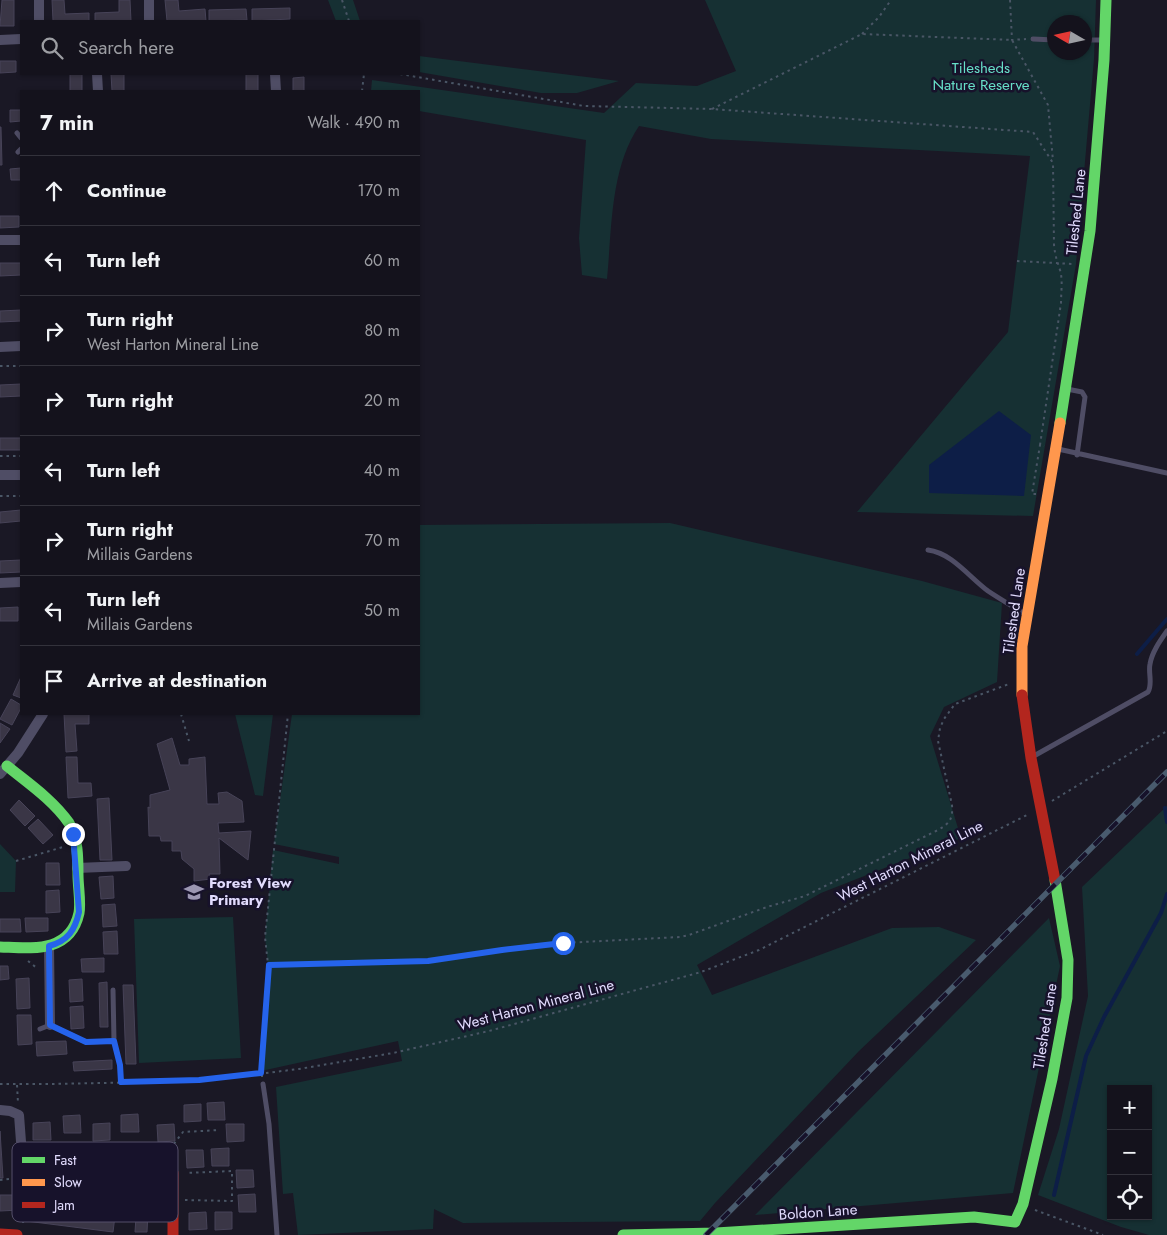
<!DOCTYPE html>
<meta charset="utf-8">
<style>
body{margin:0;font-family:Jost,sans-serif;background:#212029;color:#f1f3f6}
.controls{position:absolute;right:15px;bottom:15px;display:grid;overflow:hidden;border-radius:0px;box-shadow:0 1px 4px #0004}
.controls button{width:45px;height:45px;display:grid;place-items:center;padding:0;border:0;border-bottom:1px solid #33323b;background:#14121c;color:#f1f3f6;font:25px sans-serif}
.compass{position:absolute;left:1047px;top:15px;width:45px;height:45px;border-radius:50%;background:#14121c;box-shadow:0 1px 4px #0004;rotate:279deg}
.stop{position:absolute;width:15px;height:15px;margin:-11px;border:4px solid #2563eb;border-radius:50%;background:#fff}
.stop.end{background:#2563eb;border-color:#fff;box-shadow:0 1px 5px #0008}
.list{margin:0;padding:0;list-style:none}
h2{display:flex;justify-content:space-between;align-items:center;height:65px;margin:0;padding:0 20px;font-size:21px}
h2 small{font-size:16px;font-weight:400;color:#9d9ea3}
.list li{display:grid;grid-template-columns:32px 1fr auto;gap:15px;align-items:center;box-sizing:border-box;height:70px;padding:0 20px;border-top:1px solid #33323b}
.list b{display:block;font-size:19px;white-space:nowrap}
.list p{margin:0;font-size:16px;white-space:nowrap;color:#9d9ea3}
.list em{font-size:16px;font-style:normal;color:#9d9ea3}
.icon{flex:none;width:28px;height:28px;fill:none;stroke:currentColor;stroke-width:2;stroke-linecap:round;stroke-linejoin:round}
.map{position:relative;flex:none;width:1167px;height:1235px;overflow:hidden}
.search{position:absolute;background:#14121c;box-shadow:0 1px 4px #0004;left:20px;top:20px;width:400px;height:55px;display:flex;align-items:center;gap:12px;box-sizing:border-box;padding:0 18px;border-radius:0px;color:#9d9ea3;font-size:19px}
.panel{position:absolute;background:#14121c;box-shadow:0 1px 4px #0004;left:20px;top:90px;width:400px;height:625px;border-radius:0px}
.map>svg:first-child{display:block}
.green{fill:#163033;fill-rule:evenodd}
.water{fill:#0d1e47}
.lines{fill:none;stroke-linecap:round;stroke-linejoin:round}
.stream{stroke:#0d1e47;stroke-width:4}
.building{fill:#3a3646;stroke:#474358}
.path{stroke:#4a5666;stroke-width:2;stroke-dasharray:2.5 4;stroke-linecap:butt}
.lane{stroke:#4f4d65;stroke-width:5}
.street{stroke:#4f4d65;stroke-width:10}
.fast{stroke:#63d668;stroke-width:11}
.slow{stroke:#ff974d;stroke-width:11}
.jam{stroke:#b3261e;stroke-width:11}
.rail-casing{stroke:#495b6e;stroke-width:5.5}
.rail{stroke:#17122b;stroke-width:4;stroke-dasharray:11;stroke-linecap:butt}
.route{stroke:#2563eb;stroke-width:6}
.labels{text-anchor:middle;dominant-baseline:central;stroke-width:5;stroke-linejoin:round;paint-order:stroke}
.park-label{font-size:15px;fill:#67dfc8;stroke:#17122b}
.street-label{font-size:15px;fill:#e2dcfe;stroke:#17122b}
.poi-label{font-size:15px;font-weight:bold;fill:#e2dcfe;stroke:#17122b;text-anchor:start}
.key{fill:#17122b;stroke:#544f6a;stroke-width:1}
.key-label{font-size:14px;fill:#e2dcfe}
</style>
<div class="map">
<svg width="1167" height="1235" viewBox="0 0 1167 1235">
<rect width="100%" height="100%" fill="#1a1825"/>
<path class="green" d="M328 0H353L360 21H336Z
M705 0H1096L1094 59 1076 264 1033 516 857 512 1008 332 1030 156 711 139 639 126C610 169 612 229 607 279L582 275 579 238 586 140 419 111V91H371L372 80 604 113 636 83 697 86 736 71ZM1054 22H1084V52H1054Z
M419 56 619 81 577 93H541L419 72Z
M670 523 922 581 1002 603 997 682 944 707 930 736 961 838 821 893 697 965 712 995 892 928 939 927 976 940 859 1051 715 1203 700 1221 463 1223 434 1209 433 1229 298 1235 293 1193 283 1194 276 1087 402 1061 398 1041 261 1071 269 974 265 937 273 850 339 864V857L274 844 292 714H419V525Z
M235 714H273L263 796 255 795Z
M1167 806V1235H1149L1121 1227 1038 1195 1059 1129 1088 996 1082 887ZM1111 1089H1148V1216H1111Z
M0 844 16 861 15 892H0Z
M233 917 241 1058 139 1063 134 919Z
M1049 918 1060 966 1013 1193 755 1215Z"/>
<path class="water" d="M999 411 1031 435 1024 496 929 493V465Z"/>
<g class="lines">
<path class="stream" d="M1137 654 1167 619
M1165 808 1167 822
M1054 1195 1086 1056 1104 1017 1161 913 1167 894"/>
</g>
<path class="building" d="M2 0H14V26H0Z
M52 0H64L65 14 89 13V21H53Z
M119 0H130L131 21H95V13L119 12Z
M165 0H178L179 11 205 9 206 21H167Z
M290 8V19L252 21V9Z
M246 9 247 20 209 21V10Z
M0 61H16V72L0 73Z
M70 74H82V91H70Z
M111 74H124V91H112Z
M246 74H258V91H246Z
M304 77V91H293V78Z
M10 110H21V121L10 122Z
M0 127H1L2 165H0Z
M21 168V180H11L10 169Z
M0 216H19V227L0 228Z
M0 263H21V275L0 276Z
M21 310V321L0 322V311Z
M21 384V396L0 397V385Z
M0 438H21V450H0Z
M21 510V521L0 523V512Z
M21 560V572L0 573V561Z
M18 607V621H0V608Z
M21 677V698L13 695Z
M11 699 21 705V708L12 725 0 719Z
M64 714H89V724H75L77 751 66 752Z
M0 723 10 729 0 743Z
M172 738 180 765H189V759L205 757 207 804H219L218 793 227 792 242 801 244 822 218 823 219 833 251 831 248 860 219 838 220 874H209L211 879 194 881V869L182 859 181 851H172V841H161L160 836H149L148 807 150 808V795L170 790 157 744Z
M66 757H77L78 783H91L92 796 68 798Z
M109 798 112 860H100L97 799Z
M19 800 35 816 25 826 10 810Z
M38 819 53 835 43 844 28 828Z
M46 863H59L60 885H46Z
M113 876 114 898 101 899 99 877Z
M59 890 60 912 46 913V891Z
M115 904 117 926 103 927 102 905Z
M25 918H48V931L26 932Z
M0 919H20L21 932H0Z
M117 931 118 954H104L103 932Z
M104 958V972H82L81 959Z
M0 966H8L9 979 0 980Z
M29 978 30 1008 17 1009 16 979Z
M82 979 83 1001 70 1002 69 980Z
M107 982 108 1027H100L99 983Z
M123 985H133L136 1064H126Z
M83 1006 84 1028 71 1029 70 1007Z
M17 1015H31L32 1044 18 1045Z
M66 1041 67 1054 37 1056 36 1042Z
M112 1060V1069L74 1071 73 1062Z
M224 1102 225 1120H208L207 1103Z
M201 1104V1121L184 1122V1105Z
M138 1114 139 1132H121V1115Z
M80 1115 81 1133H64L63 1116Z
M50 1122 51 1140H33V1123Z
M110 1123V1140L93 1141V1124Z
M174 1124 175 1141 158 1142 157 1125Z
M226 1124H244V1141L227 1142Z
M0 1131 3 1178H0Z
M229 1148V1166H212L211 1149Z
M186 1150H203L204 1167 187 1168Z
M139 1170H150L147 1232H135Z
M236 1170H253L254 1187 237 1188Z
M255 1194 256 1212H239L238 1195Z
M0 1195H20V1210L0 1211Z
M28 1205 115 1216 113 1232 26 1221Z
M206 1212 207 1229 189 1230V1213Z
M215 1212H232V1229L215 1230Z"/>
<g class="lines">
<path class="path" d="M342 0 349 21
M1010 0 1012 40 1026 39
M862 34 879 17 891 0
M400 74 584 106 712 109 1033 132 1053 163 1054 245C1055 255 1057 261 1060 270 1063 280 1061 292 1061 303L1040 445 1044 446
M362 91 364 74
M712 109 862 34 1012 40 1048 105 1053 161
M1017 261 1073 264
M0 366H21
M0 456H21
M1036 494H1032L1040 445
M0 496H21
M181 714 189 741
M1052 801 1167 731
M16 861 63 847
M28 961 38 969
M269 965 428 961 502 949 563 943 680 937 689 935 767 907 805 896 938 830C950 823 953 819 952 805L938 741 940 728 944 719 955 704 1009 684
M116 1048 120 1065 121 1082
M262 1077 265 1001 269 974 265 937 288 714
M0 1084H52L199 1081 299 1069 393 1053 489 1031 701 972 759 950 1029 814
M17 1085 18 1103
M170 1149 183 1132 219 1130
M0 1180 10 1179
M185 1200 232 1201V1171L186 1173
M1035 1210 1103 1235
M23 1223 27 1188"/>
<path class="lane" d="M1033 39 1054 40
M1084 40H1102
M17 133 21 138
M18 152 21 149
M1067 389 1082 392 1085 397 1077 455
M1058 449 1167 473
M928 550C952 553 969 577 988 591 1000 599 1012 606 1025 614
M1032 757 1148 692C1153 684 1148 673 1150 664 1152 652 1160 641 1167 631
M40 1029 50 1025 86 1042 114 1041 113 990
M263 1084 269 1124 277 1235"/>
<path class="street" d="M39 0V21
M149 0V21
M0 40 21 39
M97 74 98 91
M275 74 276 91
M0 240H21
M0 347 21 346
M0 475H21
M0 583 21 582
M0 774 18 753 43 714
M77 868 126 866
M49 946 50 1025
M0 1110 10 1111 19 1115 22 1155 21 1179"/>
<path class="fast" d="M1060 423 1090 231 1104 60 1106 0
M0 947C31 948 70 954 79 913 81 902 78 887 78 875 78 858 78 838 69 823 53 800 28 783 7 766
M1015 1222 1023 1204 1052 1079 1067 998 1068 960 1055 880
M623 1235 716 1233 974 1217 1015 1222"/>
<path class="slow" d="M1022 695V646L1060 423"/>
<path class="jam" d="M1022 695 1031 758 1055 880
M22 1155 147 1151 158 1155 167 1162 173 1173V1235
M0 1234 17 1235"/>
<defs>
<path id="rail" d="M706 1235 1167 772"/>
</defs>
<use href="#rail" class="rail-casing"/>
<use href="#rail" class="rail"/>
</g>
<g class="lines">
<path class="route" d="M73 834 79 912C75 930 68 941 49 946L50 1025 86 1042 114 1041 120 1065 121 1082 199 1080 261 1073 269 965 428 961 502 950 563 943"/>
</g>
<defs>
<symbol id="school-bare" viewBox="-9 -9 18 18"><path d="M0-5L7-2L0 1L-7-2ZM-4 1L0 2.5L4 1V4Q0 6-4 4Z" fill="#9c97b2" stroke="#17122b" stroke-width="2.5" paint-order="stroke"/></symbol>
</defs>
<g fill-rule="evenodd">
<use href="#school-bare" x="180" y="878" width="28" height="28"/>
</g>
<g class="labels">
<g class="park-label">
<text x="981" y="68">Tilesheds<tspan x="981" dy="17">Nature Reserve</tspan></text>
</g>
<g class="street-label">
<text transform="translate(1076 212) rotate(-84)">Tileshed Lane</text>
<text transform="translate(1014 611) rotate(-82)">Tileshed Lane</text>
<text transform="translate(910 861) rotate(-27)">West Harton Mineral Line</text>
<text transform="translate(536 1005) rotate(-15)">West Harton Mineral Line</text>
<text transform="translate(1045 1026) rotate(-81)">Tileshed Lane</text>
<text transform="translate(818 1212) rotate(-4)">Boldon Lane</text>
</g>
<g class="poi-label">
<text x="209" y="883">Forest View<tspan x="209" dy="17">Primary</tspan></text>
</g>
</g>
<rect x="12" y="1142" width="166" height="80" rx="8" class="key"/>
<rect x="22" y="1157" width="23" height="6" fill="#63d668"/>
<rect x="22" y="1179" width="23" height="7" fill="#ff974d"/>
<rect x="22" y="1202" width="23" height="6" fill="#b3261e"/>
<g class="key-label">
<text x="54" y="1165">Fast</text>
<text x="54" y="1187">Slow</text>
<text x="54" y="1210">Jam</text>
</g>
</svg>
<div class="controls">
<button>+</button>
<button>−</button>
<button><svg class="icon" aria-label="locate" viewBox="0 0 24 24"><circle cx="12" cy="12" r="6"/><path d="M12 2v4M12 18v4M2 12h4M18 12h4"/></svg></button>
</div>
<svg class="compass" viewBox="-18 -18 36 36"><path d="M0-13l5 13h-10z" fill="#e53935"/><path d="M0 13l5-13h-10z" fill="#9d9ea3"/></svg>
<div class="stop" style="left:563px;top:943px"></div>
<div class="stop end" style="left:73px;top:834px"></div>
<div class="search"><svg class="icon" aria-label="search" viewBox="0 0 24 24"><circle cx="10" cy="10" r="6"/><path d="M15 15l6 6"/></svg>Search here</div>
<section class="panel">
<h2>7 min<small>Walk · 490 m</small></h2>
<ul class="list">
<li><svg class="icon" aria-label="ahead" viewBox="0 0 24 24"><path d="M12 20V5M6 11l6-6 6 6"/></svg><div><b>Continue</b></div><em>170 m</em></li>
<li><svg class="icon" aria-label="left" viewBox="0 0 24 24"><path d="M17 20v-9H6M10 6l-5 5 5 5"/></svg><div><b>Turn left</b></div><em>60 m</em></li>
<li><svg class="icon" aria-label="right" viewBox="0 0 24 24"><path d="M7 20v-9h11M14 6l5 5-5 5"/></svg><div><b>Turn right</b><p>West Harton Mineral Line</p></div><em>80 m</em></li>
<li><svg class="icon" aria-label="right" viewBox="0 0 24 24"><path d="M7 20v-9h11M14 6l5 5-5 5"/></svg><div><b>Turn right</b></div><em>20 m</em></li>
<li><svg class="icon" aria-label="left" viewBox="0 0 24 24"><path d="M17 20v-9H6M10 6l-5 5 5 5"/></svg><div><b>Turn left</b></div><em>40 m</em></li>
<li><svg class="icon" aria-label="right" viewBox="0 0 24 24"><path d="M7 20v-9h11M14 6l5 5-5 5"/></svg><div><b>Turn right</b><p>Millais Gardens</p></div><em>70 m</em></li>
<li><svg class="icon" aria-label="left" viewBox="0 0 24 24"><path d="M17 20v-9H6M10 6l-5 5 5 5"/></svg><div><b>Turn left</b><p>Millais Gardens</p></div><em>50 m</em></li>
<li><svg class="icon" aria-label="arrive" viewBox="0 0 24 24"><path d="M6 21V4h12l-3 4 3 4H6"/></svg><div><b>Arrive at destination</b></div></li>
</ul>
</section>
</div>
